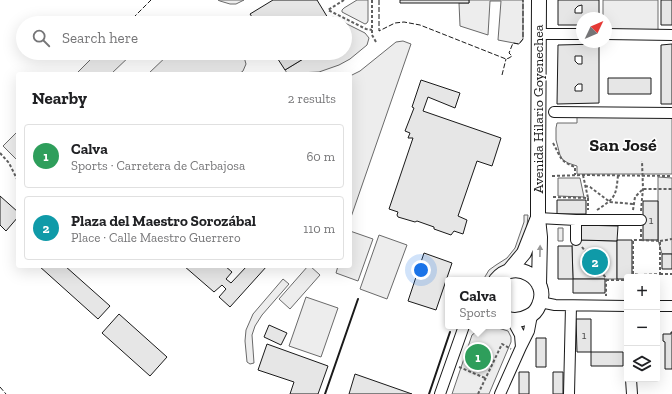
<!DOCTYPE html>
<meta charset="utf-8">
<style>
body{margin:0;font-family:"Zilla Slab",serif;background:#f2f2f2;color:#202124}
.controls{position:absolute;right:12px;bottom:12px;display:grid;overflow:hidden;border-radius:4px;box-shadow:0 4px 16px #0002}
.controls button{width:36px;height:36px;display:grid;place-items:center;padding:0;border:0;border-bottom:1px solid #e0e0e0;background:#fff;color:#202124;font:20px sans-serif}
.compass{position:absolute;left:576px;top:12px;width:36px;height:36px;border-radius:50%;background:#fff;box-shadow:0 4px 16px #0002;rotate:46deg}
.you{position:absolute;left:421px;top:270px;width:14px;height:14px;margin:-10px;border:3px solid #fff;border-radius:50%;background:#1a73e8;box-shadow:0 0 0 6px #1a73e833}
.badge{display:grid;place-items:center;width:26px;height:26px;border-radius:50%;background:#2563eb;color:#fff;font-size:13px;font-weight:700}
.pin{position:absolute;translate:-50% -50%;border:2px solid #fff;box-shadow:0 1px 4px #0006}
.popup{position:absolute;left:445px;top:277px;width:66px;height:52px;box-sizing:border-box;display:grid;place-content:center;border-radius:4px;background:#fff;filter:drop-shadow(0 1px 3px #0005);font-size:13px;white-space:nowrap;color:#757577}
.popup b{font-size:15px;color:#202124}
.popup::after{content:'';position:absolute;left:50%;top:100%;margin-left:-8px;border:8px solid transparent;border-top-color:#fff}
.list{margin:0;padding:0;list-style:none}
h2{display:flex;justify-content:space-between;align-items:center;height:52px;margin:0;padding:0 16px;font-size:17px}
h2 small{font-size:13px;font-weight:400;color:#757577}
.list li{display:grid;grid-template-columns:26px 1fr auto;gap:12px;align-items:center;box-sizing:border-box;height:64px;margin:0 8px 8px;padding:0 8px;border:1px solid #e0e0e0;border-radius:4px}
.list b{display:block;font-size:15px;white-space:nowrap}
.list p{margin:0;font-size:13px;white-space:nowrap;color:#757577}
.list em{font-size:13px;font-style:normal;color:#757577}
.icon{flex:none;width:22px;height:22px;fill:none;stroke:currentColor;stroke-width:2;stroke-linecap:round;stroke-linejoin:round}
.map{position:relative;flex:none;width:672px;height:394px;overflow:hidden}
.search{position:absolute;background:#fff;box-shadow:0 4px 16px #0002;left:16px;top:16px;width:336px;height:44px;display:flex;align-items:center;gap:10px;box-sizing:border-box;padding:0 14px;border-radius:22px;color:#757577;font-size:15px}
.panel{position:absolute;background:#fff;box-shadow:0 4px 16px #0002;left:16px;top:72px;width:336px;height:196px;border-radius:4px}
.map>svg:first-child{display:block}
.built{fill:#ededed;stroke:#6a6a6a}
.building{fill:#e6e6e6;stroke:#1a1a1a;fill-rule:evenodd}
.lines{fill:none;stroke-linecap:round;stroke-linejoin:round}
.street-casing{stroke:#1a1a1a;stroke-width:12}
.secondary-casing{stroke:#1a1a1a;stroke-width:16}
.path{stroke:#5f5f5f;stroke-width:2;stroke-dasharray:3 2;stroke-linecap:butt}
.street{stroke:#fff;stroke-width:10}
.secondary{stroke:#fff;stroke-width:14}
.fence{stroke:#1a1a1a;stroke-width:1;stroke-dasharray:5 2;stroke-linecap:butt}
.wall{stroke:#1a1a1a;stroke-width:2}
.oneway{fill:#989898}
.labels{text-anchor:middle;dominant-baseline:central;stroke-width:3;stroke-linejoin:round;paint-order:stroke}
.number-label{font-size:12px;fill:#4d4d4d}
.street-label{font-size:14px;fill:#1a1a1a;stroke:#fff}
.district-label{font-size:18px;font-weight:bold;fill:#1a1a1a;stroke:#fff}
</style>
<div class="map">
<svg width="672" height="394" viewBox="0 0 672 394">
<rect width="100%" height="100%" fill="#fff"/>
<path class="built" d="M218 0H244L236 4H230L220 1Z
M357 0H368V21L367 23 365 24 342 12V10L344 8Z
M469 0H523V39L519 44 498 40 501 1H490L488 35 460 26 459 3H469Z
M603 0H658V35L606 34V18H603Z
M333 17 365 33 369 38 367 45 350 59 339 65 319 72 298 73H287L285 70 313 53H345V23H331L328 19Z
M403 41 411 44 350 220V76L360 71 396 42Z
M97 53H133L111 74H76Z
M170 53H242L244 57 246 64 243 71 239 74H148Z
M577 115H672V174H577V166L568 163 563 160 560 155 556 140V128L557 123H577Z
M18 131V161L3 146Z
M658 177 672 178V254H662L658 240Z
M558 178H580L584 197 558 196Z
M524 215H528L527 226 519 251 507 264 501 267 493 273 488 280H483L489 270 496 265 507 258 515 248 524 222Z
M558 228H563V241H558Z
M350 231 373 239 358 281 336 273 338 266H350Z
M379 235 407 245 387 299 360 289Z
M576 240 617 241V279H573L572 246Z
M308 266H310L320 275 290 309 279 299Z
M283 279 289 284 262 315 255 326 252 335 254 363 250 364 247 362 245 341 246 330 253 314Z
M306 297 338 308 321 357 289 346Z
M484 327H495L508 331 511 337V342L489 394H452L472 335 480 329Z"/>
<path class="building" d="M273 0H317L331 23H256L250 14Z
M400 0H469V3H400Z
M558 0H599V18H582V25H558ZM582 5V13H575V9L578 6Z
M661 0H672V25H661Z
M599 44V103L557 104 558 45ZM575 56H582V64H578L575 61ZM578 84H582V91H575V87Z
M672 44V104H661V45Z
M274 53H313L285 70Z
M608 78H651V94H608Z
M421 80 460 93 455 108 428 97 423 111 501 138 492 166 477 161 458 216 467 220 463 234 454 231 451 235 434 229V227L417 221 415 222 398 217 397 215 398 212 389 209 413 138H408L410 133 405 131 414 108 412 107Z
M0 196 18 212V217L6 231 0 225Z
M557 200H586V214H557Z
M643 201H658V240H643Z
M579 225 618 226 617 241 579 240Z
M617 240H632V277H627V279H617Z
M558 246H572L573 279H558Z
M424 253 452 263 436 310 408 301Z
M662 254H672V269H662Z
M39 266H65L110 306 98 319Z
M184 266H225L232 272 226 279 231 283 247 266H267L230 307 219 297 226 289 222 285 214 292Z
M573 279H605V293H573Z
M119 314 167 357 150 376 102 333Z
M576 319H591V352H577Z
M269 325 287 333 281 345 264 337Z
M671 332H672V369H665V342L663 341V334H671Z
M536 338H546V367H536Z
M267 344 328 366 318 394H290L294 382 258 370Z
M591 352H623V366H591Z
M519 372H529V394H519Z
M553 372H563V394H553Z
M355 374 412 394H349Z"/>
<g class="lines">
<defs>
<path id="street" d="M538 34H582
M606 34 672 35
M554 112 672 113
M538 218 576 220H641
M576 240V220
M540 302 555 305 627 306
M657 306H672
M512 320 520 335 521 347
M631 379 632 394
M440 394 464 326
M500 394 521 347 529 331 532 315
M569 394 571 306"/>
<path id="secondary" d="M539 0 538 185V218L540 237 539 285
M509 271 524 253 537 220
M496 280C515 257 551 279 539 305 537 310 534 314 529 316 522 320 515 321 508 319"/>
</defs>
<use href="#street" class="street-casing"/>
<use href="#secondary" class="secondary-casing"/>
<path class="path" d="M344 0 328 10 366 29 372 30
M372 0V35L376 42
M553 143C561 157 559 161 575 167V175
M0 153 9 163 18 181
M583 175 588 198
M552 176 583 175 672 176
M585 186 590 187 610 202 633 204
M553 197 588 198V210
M597 210C615 198 616 197 618 175
M633 210 635 197 643 189H672
M641 211 642 199 643 189 642 161
M641 240 660 241V274L641 275
M660 241 672 239
M582 247 606 278V296
M660 274H672
M641 277V275L633 274V240H641V229
M606 280H627
M459 367 485 378
M478 394 502 344 511 349"/>
<use href="#street" class="street"/>
<use href="#secondary" class="secondary"/>
<path class="fence" d="M379 0V31L395 23 404 22 420 25 506 59 509 58 512 56 509 53 513 43 519 44 523 39V0
M128 23 151 0
M502 75 506 59
M0 387 6 394"/>
<path class="wall" d="M325 394 358 299
M429 394 450 332"/>
</g>
<defs><path id="oneway-solid" d="M-6-.8H1V-3.2L6.5 0L1 3.2V.8H-6Z"/></defs>
<use class="oneway" href="#oneway-solid" transform="translate(540 251) rotate(-89)"/>
<g class="labels">
<g class="number-label">
<text x="651" y="220">1</text>
<text x="584" y="335">1</text>
</g>
<g class="street-label">
<text transform="translate(538 109) rotate(-90)">Avenida Hilario Goyenechea</text>
</g>
<g class="district-label">
<text x="623" y="145">San José</text>
</g>
</g>
</svg>
<div class="controls">
<button>+</button>
<button>−</button>
<button><svg class="icon" aria-label="layers" viewBox="0 0 24 24"><path d="M12 4l9 5-9 5-9-5zM3 14l9 5 9-5"/></svg></button>
</div>
<svg class="compass" viewBox="-18 -18 36 36"><path d="M0-13l5 13h-10z" fill="#e53935"/><path d="M0 13l5-13h-10z" fill="#757577"/></svg>
<div class="you"></div>
<div class="pin badge" style="left:478px;top:357px;background:#2e9e5b">1</div>
<div class="popup"><b>Calva</b>Sports</div>
<div class="pin badge" style="left:595px;top:262px;background:#0f9aa8">2</div>
<div class="search"><svg class="icon" aria-label="search" viewBox="0 0 24 24"><circle cx="10" cy="10" r="6"/><path d="M15 15l6 6"/></svg>Search here</div>
<section class="panel">
<h2>Nearby<small>2 results</small></h2>
<ul class="list">
<li><span class="badge" style="background:#2e9e5b">1</span><div><b>Calva</b><p>Sports · Carretera de Carbajosa</p></div><em>60 m</em></li>
<li><span class="badge" style="background:#0f9aa8">2</span><div><b>Plaza del Maestro Sorozábal</b><p>Place · Calle Maestro Guerrero</p></div><em>110 m</em></li>
</ul>
</section>
</div>
